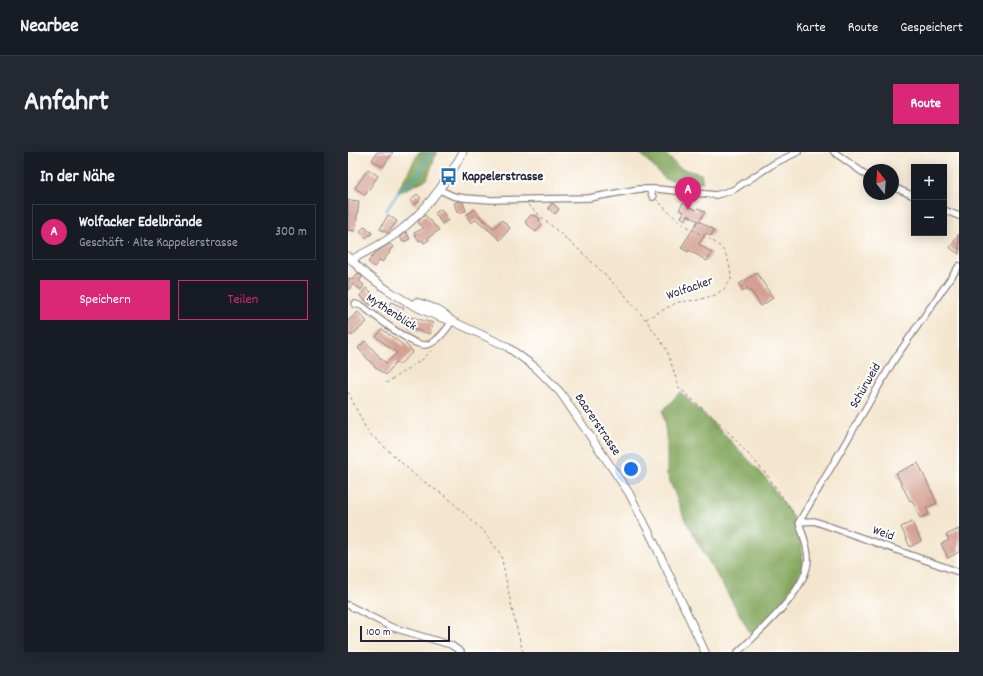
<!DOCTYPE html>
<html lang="de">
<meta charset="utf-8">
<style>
body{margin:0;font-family:Dekko,sans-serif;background:#242831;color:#f1f3f6}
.controls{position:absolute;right:12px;top:12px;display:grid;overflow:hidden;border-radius:0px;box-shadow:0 2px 10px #0003}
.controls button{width:36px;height:36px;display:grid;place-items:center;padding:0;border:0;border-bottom:1px solid #363941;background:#171b24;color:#f1f3f6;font:20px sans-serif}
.compass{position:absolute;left:515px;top:12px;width:36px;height:36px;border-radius:50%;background:#171b24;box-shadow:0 2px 10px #0003;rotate:343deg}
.scale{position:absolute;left:12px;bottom:10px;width:90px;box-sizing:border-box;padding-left:4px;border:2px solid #22223b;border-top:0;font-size:11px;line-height:14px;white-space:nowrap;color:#22223b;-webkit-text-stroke:3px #fff;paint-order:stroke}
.you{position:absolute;left:283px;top:317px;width:14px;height:14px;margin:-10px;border:3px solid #fff;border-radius:50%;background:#1a73e8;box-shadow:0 0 0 6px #1a73e833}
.badge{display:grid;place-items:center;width:26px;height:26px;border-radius:50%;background:#db2777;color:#fff;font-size:13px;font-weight:700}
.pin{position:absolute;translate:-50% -33px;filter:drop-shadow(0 1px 2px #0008)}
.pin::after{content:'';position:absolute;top:21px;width:14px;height:12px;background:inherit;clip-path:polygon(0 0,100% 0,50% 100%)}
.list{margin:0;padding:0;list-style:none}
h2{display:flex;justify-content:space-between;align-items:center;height:52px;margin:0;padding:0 16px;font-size:17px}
h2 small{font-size:13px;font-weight:400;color:#9ea1a6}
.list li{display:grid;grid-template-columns:26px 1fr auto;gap:12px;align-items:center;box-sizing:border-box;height:56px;margin:0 8px 8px;padding:0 8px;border:1px solid #363941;border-radius:0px}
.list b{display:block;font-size:15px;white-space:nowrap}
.list p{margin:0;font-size:13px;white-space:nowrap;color:#9ea1a6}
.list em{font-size:13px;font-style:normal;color:#9ea1a6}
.actions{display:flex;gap:8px;padding:12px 16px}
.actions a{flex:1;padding:9px 0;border:1px solid #db2777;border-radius:0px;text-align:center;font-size:14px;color:#db2777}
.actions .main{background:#db2777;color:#fff}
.map{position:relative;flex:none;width:611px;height:500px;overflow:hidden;border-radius:0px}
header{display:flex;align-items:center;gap:24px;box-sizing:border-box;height:56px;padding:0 20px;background:#171b24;border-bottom:1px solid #363941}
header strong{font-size:19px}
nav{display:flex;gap:22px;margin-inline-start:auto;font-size:14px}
.intro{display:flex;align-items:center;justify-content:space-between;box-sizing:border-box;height:96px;padding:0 24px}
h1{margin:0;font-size:28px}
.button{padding:10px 18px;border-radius:0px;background:#db2777;color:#fff;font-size:14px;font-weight:700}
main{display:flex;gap:24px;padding:0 24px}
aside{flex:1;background:#171b24;border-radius:0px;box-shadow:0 2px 10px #0003}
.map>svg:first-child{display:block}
.forest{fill:#82a65c;stroke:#52644c}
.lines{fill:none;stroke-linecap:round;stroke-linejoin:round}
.stream{stroke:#4faacd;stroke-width:2}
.building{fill:#d5a092}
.minor-casing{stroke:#8b8484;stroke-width:8}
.tertiary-casing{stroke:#8b8484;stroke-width:9}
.path{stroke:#8b8484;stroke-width:1;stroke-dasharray:3 3;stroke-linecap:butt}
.minor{stroke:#fff;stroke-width:5.5}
.tertiary{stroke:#fff;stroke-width:7}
.labels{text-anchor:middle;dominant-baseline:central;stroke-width:4;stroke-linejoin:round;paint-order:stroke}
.poi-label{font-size:13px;font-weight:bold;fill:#22223b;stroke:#fff;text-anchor:start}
.street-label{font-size:13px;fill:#22223b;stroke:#fff}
</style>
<header>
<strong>Nearbee</strong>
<nav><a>Karte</a><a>Route</a><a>Gespeichert</a></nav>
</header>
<div class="intro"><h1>Anfahrt</h1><a class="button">Route</a></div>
<main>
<aside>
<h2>In der Nähe<small></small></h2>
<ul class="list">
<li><span class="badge">A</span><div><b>Wolfacker Edelbrände</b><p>Geschäft · Alte Kappelerstrasse</p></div><em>300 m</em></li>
</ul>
<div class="actions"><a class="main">Speichern</a><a>Teilen</a></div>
</aside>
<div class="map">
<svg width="611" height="500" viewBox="0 0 611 500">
<rect width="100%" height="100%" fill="#fff"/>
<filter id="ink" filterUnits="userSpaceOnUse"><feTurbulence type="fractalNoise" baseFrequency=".025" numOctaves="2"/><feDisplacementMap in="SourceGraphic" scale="8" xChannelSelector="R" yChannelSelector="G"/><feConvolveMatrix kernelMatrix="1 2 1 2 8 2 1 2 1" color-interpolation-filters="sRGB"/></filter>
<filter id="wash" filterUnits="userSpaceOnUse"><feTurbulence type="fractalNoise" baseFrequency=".012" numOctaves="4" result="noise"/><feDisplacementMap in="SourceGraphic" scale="16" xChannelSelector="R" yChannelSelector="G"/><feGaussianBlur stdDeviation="0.9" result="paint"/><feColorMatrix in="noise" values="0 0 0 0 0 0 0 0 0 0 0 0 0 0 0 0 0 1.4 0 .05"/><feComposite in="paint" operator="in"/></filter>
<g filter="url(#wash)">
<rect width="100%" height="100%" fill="#f4e6ce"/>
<path class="forest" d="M71 0H89L79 27 50 41V38Z
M291 0H315L332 16 353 22 355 30 317 27Z
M332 240 371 277 418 326 446 367 452 388 456 415 425 465 404 484 338 370 319 322V292L315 259Z"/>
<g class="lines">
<path class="stream" d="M38 59 50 41 72 21 82 0"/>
</g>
<g id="blocks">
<path class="building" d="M29 0H45L35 15 24 8Z
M20 17 30 24 17 43 7 36Z
M69 42 73 46 67 53 62 49Z
M0 48 11 49 7 79 0 78Z
M111 49 115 50 118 59 111 61V59L109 60 106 51Z
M204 51 211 57 207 62 200 56Z
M335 51 348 58 350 56 357 60 351 69 366 78 363 84 358 81 351 92 364 101 359 109 341 98 340 100 333 96 350 69 340 63 337 68 333 65 336 60 331 58Z
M93 57 100 68 94 72 87 61Z
M127 57 136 69 137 68 146 76 154 68 162 76 152 88 129 68 128 69 127 68 123 71 118 63Z
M40 63 49 69 40 81 32 77Z
M77 63 91 78 80 86 81 88 76 91 74 88 71 89 66 81 76 76 70 70Z
M183 63 185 64 187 63 192 67 191 69 194 72 188 80 177 70Z
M17 74 24 81 18 86 12 79Z
M58 80 62 87 55 90 52 85Z
M611 82V102L602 96Z
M42 92 45 95 41 99 42 100 34 110 32 108 26 115 20 110 28 100Z
M10 121 14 125 11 129 16 133 13 138 5 132 0 139V126L4 128Z
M409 121 425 146 413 154 403 139 402 140 399 136 395 139 391 132Z
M18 136 29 145 23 153 12 144Z
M43 150 56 156 53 161 50 159 49 161 39 156Z
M10 160 19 170 3 184 0 181V169Z
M63 165 85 171 82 182 60 176Z
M34 177 56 194 58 192 65 200 51 213 48 210 38 223 27 215 10 196 17 189 30 203V204L38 211 49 201 28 185Z
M570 311 589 351 578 356 581 362 572 366 564 348 562 349 548 321Z
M564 370 573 389 562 395 553 375Z
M611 377V400L600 406 593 392 601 388 598 383Z"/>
</g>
</g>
<g filter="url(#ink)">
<use href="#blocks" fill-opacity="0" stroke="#8b8484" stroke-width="1"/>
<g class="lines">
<defs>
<path id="minor" d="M486 0 521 25
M545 35 566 44
M301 37 305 45
M92 38 105 44 116 46 144 48 241 46 291 37H309L368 43 385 38 427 11 450 0
M596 58 611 64
M7 152 14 154C27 163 63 194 77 193 88 192 99 177 104 169
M451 370 546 208 611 114
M451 370 466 369 611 420
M0 453 43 475 103 493 113 500
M390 500C411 480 461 437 460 406 460 394 454 381 451 370"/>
<path id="tertiary" d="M0 104C23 131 70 160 104 169L158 194 187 215 212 240 281 341 305 388 357 500
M3 108C19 99 35 92 49 81 77 60 98 31 115 0
M68 150C82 154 93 158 103 168"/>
</defs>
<use href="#minor" class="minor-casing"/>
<use href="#tertiary" class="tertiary-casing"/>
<path class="path" d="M180 53 239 105 277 143 298 168 319 198 331 236 376 275 420 324 447 364
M0 147 3 149
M298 167 330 150 350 148 367 143 376 137 383 128C383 119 381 106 375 98 367 88 353 83 342 76 329 68 319 59 309 48
M38 231 75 207 85 197
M0 240 19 279 69 325 100 346 137 381 153 403 166 466 175 500"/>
<use href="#minor" class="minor"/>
<use href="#tertiary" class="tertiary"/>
</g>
</g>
<defs>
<symbol id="bus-bare" viewBox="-9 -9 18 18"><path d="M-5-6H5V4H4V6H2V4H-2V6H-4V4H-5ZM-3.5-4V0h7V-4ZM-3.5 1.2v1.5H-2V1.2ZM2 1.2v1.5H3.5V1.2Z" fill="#1f6fb2" stroke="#fff" stroke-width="2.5" paint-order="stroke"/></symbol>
</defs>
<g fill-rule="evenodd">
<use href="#bus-bare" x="88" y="12" width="25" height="25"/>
</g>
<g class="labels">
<g class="poi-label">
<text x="114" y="25">Kappelerstrasse</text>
</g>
<g class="street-label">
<text transform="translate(342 137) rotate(-19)">Wolfacker</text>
<text transform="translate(43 161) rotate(33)">Mythenblick</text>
<text transform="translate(518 234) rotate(-60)">Schürweid</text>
<text transform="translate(249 273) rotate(56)">Baarerstrasse</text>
<text transform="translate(535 382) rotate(19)">Weid</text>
</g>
</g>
</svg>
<div class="controls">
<button>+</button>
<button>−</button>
</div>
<svg class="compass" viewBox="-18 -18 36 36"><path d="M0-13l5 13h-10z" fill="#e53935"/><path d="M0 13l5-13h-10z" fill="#9ea1a6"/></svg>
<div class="scale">100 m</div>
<div class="you"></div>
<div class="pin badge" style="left:340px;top:58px">A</div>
</div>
</main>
